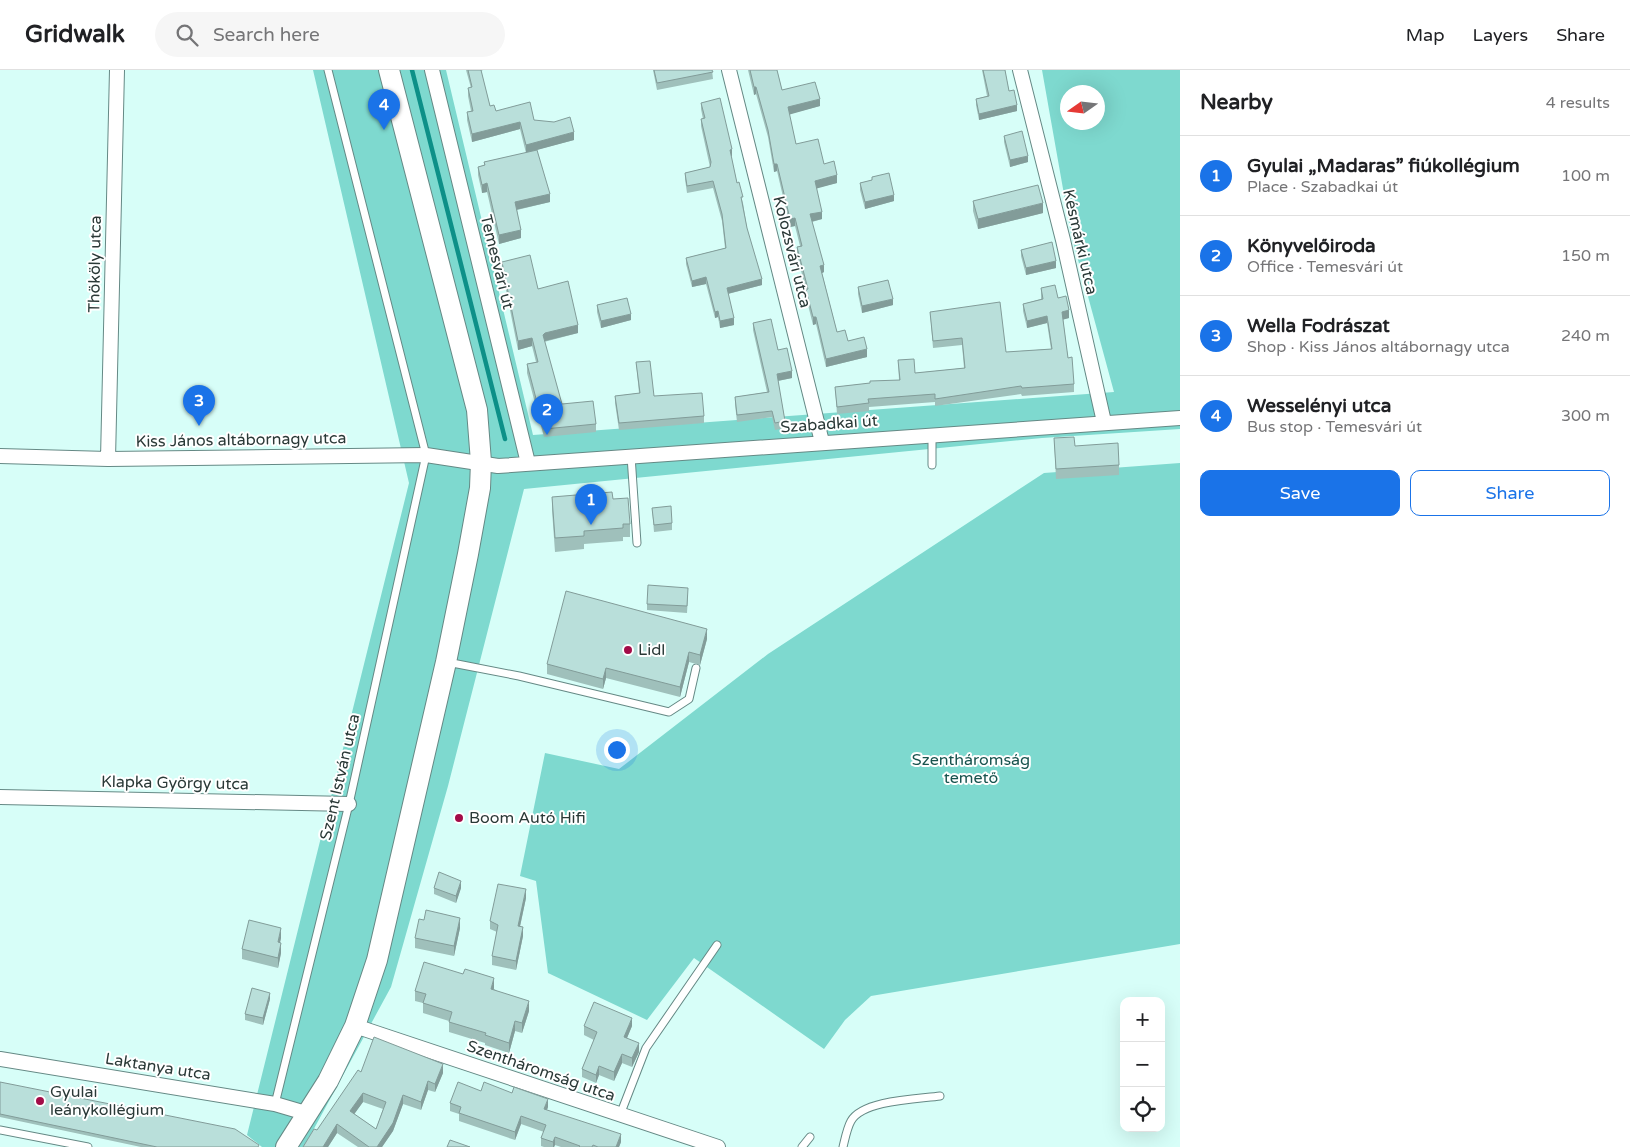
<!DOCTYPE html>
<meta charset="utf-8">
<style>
body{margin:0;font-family:"Varela Round",sans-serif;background:#f6f6f6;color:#202124}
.controls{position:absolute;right:15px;bottom:15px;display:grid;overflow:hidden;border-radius:10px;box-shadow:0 5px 20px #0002}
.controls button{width:45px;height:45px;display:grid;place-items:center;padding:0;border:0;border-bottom:1px solid #e0e0e0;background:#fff;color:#202124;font:25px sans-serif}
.compass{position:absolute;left:1060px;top:15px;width:45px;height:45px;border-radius:50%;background:#fff;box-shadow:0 5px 20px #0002;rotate:256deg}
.you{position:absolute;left:616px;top:679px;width:18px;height:18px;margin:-12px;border:4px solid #fff;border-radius:50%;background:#1a73e8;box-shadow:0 0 0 8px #1a73e833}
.badge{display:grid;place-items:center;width:32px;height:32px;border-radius:50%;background:#1a73e8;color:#fff;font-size:16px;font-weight:700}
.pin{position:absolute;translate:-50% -41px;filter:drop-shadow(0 1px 2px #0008)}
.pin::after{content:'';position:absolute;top:26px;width:18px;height:15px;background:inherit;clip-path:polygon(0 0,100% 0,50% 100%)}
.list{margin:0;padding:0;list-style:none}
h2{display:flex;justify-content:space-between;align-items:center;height:65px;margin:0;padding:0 20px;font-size:21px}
h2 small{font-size:16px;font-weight:400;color:#757577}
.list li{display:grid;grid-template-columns:32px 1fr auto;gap:15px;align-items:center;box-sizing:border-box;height:80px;padding:0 20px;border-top:1px solid #e0e0e0}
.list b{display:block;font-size:19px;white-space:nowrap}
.list p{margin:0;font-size:16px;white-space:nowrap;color:#757577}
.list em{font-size:16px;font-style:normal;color:#757577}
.actions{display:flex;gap:10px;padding:15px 20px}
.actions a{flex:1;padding:11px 0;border:1px solid #1a73e8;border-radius:10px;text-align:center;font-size:18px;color:#1a73e8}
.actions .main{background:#1a73e8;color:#fff}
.icon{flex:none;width:28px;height:28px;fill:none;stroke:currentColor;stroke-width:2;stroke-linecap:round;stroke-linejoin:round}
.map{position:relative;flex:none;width:1180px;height:1077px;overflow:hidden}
header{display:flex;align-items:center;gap:30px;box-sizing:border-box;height:70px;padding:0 25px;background:#fff;border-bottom:1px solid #e0e0e0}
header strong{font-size:24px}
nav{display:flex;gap:28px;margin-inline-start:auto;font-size:18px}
.search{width:350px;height:45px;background:#f6f6f6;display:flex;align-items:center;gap:12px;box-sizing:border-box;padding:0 18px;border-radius:28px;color:#757577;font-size:19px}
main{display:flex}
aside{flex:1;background:#fff}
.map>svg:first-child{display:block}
.green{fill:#7ed9cf;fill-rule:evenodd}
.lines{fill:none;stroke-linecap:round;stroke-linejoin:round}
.stream{stroke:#0d9088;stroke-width:4.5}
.lane-casing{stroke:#658985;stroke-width:9}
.street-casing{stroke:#658985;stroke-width:16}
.secondary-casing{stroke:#658985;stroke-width:22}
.lane{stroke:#fff;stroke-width:7}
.street{stroke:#fff;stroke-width:14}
.secondary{stroke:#fff;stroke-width:20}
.wall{fill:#9fc0bb;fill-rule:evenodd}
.shaded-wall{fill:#829c99}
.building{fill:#b9dfda;stroke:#829c99;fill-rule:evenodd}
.poi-dot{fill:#a30c48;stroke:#fff;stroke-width:2}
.labels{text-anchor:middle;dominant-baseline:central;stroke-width:4;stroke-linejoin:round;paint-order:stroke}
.street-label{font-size:16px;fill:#2a3937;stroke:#fff}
.poi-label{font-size:16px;fill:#2a3937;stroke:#fff;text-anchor:start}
.park-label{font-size:16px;fill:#17534e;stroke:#fff}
</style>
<header>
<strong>Gridwalk</strong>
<div class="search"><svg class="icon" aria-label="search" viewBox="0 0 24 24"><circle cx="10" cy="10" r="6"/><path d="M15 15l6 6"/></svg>Search here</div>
<nav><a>Map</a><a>Layers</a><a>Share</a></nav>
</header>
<main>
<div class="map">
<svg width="1180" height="1077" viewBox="0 0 1180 1077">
<rect width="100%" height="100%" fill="#d7fef8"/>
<path class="green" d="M313 0H446L533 365 1114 322 1071 164 1042 0H1180V359L1042 368 524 419 448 716 391 917 304 1077H262L247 1065 409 413ZM1068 22H1098V52H1068Z
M1180 393V874L871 926 845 950 824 979 694 888 647 950 548 903 536 811 520 806 545 683 619 699 768 584 1044 403Z"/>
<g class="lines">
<path class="stream" d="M412 0 505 369"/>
<defs>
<path id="lane" d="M932 365V395
M631 386 637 473
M447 592 519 606 669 642 689 629 696 598
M275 1034 349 734 426 385 328 0
M620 1045 646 978 717 875
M0 1060 88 1077
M802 1077 810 1067
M843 1077C845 1069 847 1058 851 1051 863 1030 918 1029 940 1026"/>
<path id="street" d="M432 0 528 393
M729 0 822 372
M1020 0 1063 170 1104 352
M0 386 108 389 426 385 498 396 1180 348
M108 389 117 0
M0 727 349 734
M355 956 718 1077
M0 989 275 1034 309 1044"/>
<path id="secondary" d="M286 1077 328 1011 355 956 377 890 446 592 468 484 480 418 481 392 477 340 389 0"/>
</defs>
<use href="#lane" class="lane-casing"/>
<use href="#street" class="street-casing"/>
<use href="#secondary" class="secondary-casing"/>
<use href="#lane" class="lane"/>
<use href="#street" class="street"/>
<use href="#secondary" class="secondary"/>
</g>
<path class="wall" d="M466 0H483L481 1 490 36 496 41 534 50 574 70 532 81 550 132 517 140 521 168 499 174 487 122 482 123 478 105V97L484 95V92L526 83 520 59 472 72 467 50V42L471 41 468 26V18H471Z
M653 0H712L713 9 657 20Z
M748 0H777L782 20 820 36 789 44 796 74 824 94 837 113 816 118 822 149 812 152 824 202 822 203 837 262 867 287 826 297 816 254 813 255 806 227V220L797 185V177L800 176 795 156 790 157 777 101 774 102 768 67 756 24 754 25Z
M982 0H1005L1009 21 1017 41 979 50 976 35V29L987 26Z
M701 33 732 86H731L737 113 743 133 747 158 762 215 728 224 734 255 720 258 718 247 715 248 706 214 692 217 686 194V188L725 178 722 151 713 118 687 123 685 109V103L710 97 701 56V49H703L701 39Z
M1004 66 1028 92 1010 97 1004 72Z
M872 107 894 131 865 139 860 120V113L872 110Z
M973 131 1043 143 978 159 973 141Z
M1021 180 1056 198 1026 205 1021 186Z
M502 192 538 219 578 263 544 272 562 334 596 354V362L544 367 527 303V294L536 292 532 276 518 280 502 200Z
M858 217 893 235 862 243 858 224Z
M1041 218 1058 228 1069 248 1063 249 1068 288 1074 314V322L1022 326 1021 324 935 336V332L869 337V341L837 344 835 317 899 310 898 290 915 303 964 298 962 275 933 278 930 242 1006 282 1051 279 1047 253 1027 258 1023 241V234L1041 229Z
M597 235 631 250 601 258 597 242Z
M753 253 778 280 792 308 778 311 785 351V358L775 360 772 347 737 352 735 334V327L767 322 753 260Z
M636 292 654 326 704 346V353L619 360 615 333V326L639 323Z
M1054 368 1075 376 1119 395V405L1056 409Z
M552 427 613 429 630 454V467H623V471L584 474V479L555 482 552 440Z
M652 438 672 453V460L654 462Z
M688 525 687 543 647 540V534Z
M707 569 700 595 689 592 680 627 606 608 603 619 547 604V594Z
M434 818H461L456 833 434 824Z
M526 828 520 857 523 866 516 900 492 895V886L497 862 490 859V851Z
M460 858 454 886 415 878V868Z
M281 868 280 872 281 883 278 898 242 889V879Z
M494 918V919L529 941 522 963 515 961 509 983 485 975V973L449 962V951L423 943V933L415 931V921Z
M270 929 263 955 245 950V944Z
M584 956H632L627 968 639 982 632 997 622 993 614 1011 599 1005 596 1013 582 1007V999L594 970 584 965Z
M361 1002 443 1003 435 1022 428 1020 421 1040 403 1034 393 1061 382 1077H358L337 1063 328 1077H303L317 1060ZM363 1032 383 1039 376 1059 354 1044Z
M0 1012 259 1077H141L0 1047Z
M481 1021 548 1037 547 1040 621 1072 619 1077H561L555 1075 554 1077H544L541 1076V1068L544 1062 521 1054 515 1070 459 1051V1044L450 1041V1033Z"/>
<path class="shaded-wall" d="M754 17H756V24L754 25Z
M820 29V36L788 45V37Z
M1017 35V41L979 50V44Z
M520 52V59L472 72V64Z
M574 62V70L526 83V75Z
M732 79V86H730V80Z
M1028 86V92L1010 97V90Z
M774 94H777V101L774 102Z
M837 105V113L815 119V111Z
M487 113V122L482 123V115Z
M550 124V132L515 140V132Z
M894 125V131L865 139V132Z
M1043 133V143L978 159V149Z
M822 142V149L810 152V144Z
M795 148V156L790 157V149Z
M521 160V168L499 174V165Z
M1056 191V198L1026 205V198Z
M824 195V202L820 204V196Z
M706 207V214L692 217V211Z
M762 209V215L727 224V218Z
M893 229V235L862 243V236Z
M1069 240V248L1062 250V242Z
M718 241V247L715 248V242Z
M631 244V250L601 258V251Z
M1047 246V253L1027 258V251Z
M813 247H816V254L813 255Z
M734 248V255L720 258V251Z
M578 255V263L545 271 543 274V265L545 263Z
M532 268V276L518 280V271Z
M867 279V287L826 297V289Z
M792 301V308L777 311V304Z
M707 559V569L700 595V585Z
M689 582V592L680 627V617Z
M606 598V608L603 619V609Z
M461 811V818L456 833V826Z
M526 819V828L518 865V856Z
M460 848V858L454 886V876Z
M523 857V866L516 900V891Z
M281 858V868L278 882V872Z
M281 873V883L278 898V888Z
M494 908V918L491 928V919Z
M270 923V929L263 955V948Z
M529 931V941L522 963V953Z
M632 948V956L624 975V967Z
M515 951V961L509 983V973Z
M639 973V982L632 997V988Z
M622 984V993L614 1011V1002Z
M443 994V1003L435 1022V1014Z
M599 996V1005L596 1013V1005Z
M428 1011V1020L421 1040V1032Z
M363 1023V1032L350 1050V1041Z
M403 1025V1034L393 1061 382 1077H377Z
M548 1029V1037L544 1047V1039Z
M521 1046V1054L515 1070V1062Z
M337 1054V1063L328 1077H323Z
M621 1064V1072L619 1077H616Z
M555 1067V1075L554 1077H553V1072Z"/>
<path class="building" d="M468 0H481L490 36 494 35 496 41 530 32 534 50 554 52 570 47 574 62 526 75 520 52 472 64 467 42 473 41 468 18 472 17Z
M654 0H712L713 2 657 13Z
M750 0H777L782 20 815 12 820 29 788 37 796 74 818 69 824 94 834 91 837 105 815 111 822 142 810 144 824 195 820 196 837 262 845 260 848 271 864 267 867 279 826 289 816 247H813L806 220 808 219 797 177 802 176 795 148 790 149 777 94H774L768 60 756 17H754Z
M983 0H1005L1009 21 1014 20 1017 35 979 44 976 29 989 26Z
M720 28 732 79 730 80 737 113 739 112 743 127H741L747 158 762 209 727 218 734 248 720 251 718 241 715 242 706 207 692 211 686 188 726 178 722 144 713 111 687 116 685 103 710 97 711 92 701 49 705 48 701 33Z
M1022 61 1028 86 1010 90 1004 66Z
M537 80 550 124 515 132 521 160 499 165 487 113 482 115 478 97 485 95 484 92Z
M889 103 894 125 865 132 860 113 872 110V107Z
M1038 115 1043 133 978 149 973 131Z
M1052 172 1056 191 1026 198 1021 180Z
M530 185 538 219 568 211 578 255 545 263 543 265 562 334 593 331 596 354 544 359 527 294 538 292 532 268 518 271 502 192Z
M888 210 893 229 862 236 858 217Z
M1055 215 1058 228 1066 226 1069 240 1062 242 1068 288 1072 287 1074 314 1022 318 1021 316 935 329V324L868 329 869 333 837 337 835 317 870 313V311L900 310 898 290 914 289 915 303 965 298 962 268 933 271 930 242 1000 232 1006 282 1052 279 1047 246 1027 251 1023 234 1043 229 1041 218Z
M627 228 631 244 601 251 597 235Z
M771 249 778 280 787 278 792 301 777 304 785 351 775 353 772 341 737 345 735 327 769 322 753 253Z
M650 291 654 326 702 323 704 346 619 353 615 326 640 323 636 292Z
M1074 367 1075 376 1118 373 1119 395 1056 399 1054 368Z
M612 422 613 429 628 428 630 454H623V458L584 461V466L555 468 552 427Z
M671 436 672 453 654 455 652 438Z
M648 515 688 518 687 536 647 534Z
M566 521 707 559 700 585 689 582 680 617 606 598 603 609 547 594Z
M439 802 461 811 456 826 434 818Z
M498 814 526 819 518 856 523 857 516 891 492 886 498 855 490 851Z
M426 840 460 848 454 876 415 868 419 849 424 850Z
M249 850 281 858 278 872 281 873 278 888 242 879Z
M424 892 463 904 465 899 494 908 491 919 529 931 522 953 515 951 509 973 485 965 486 963 449 952 452 942 423 933 426 924 415 921Z
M252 918 270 923 263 948 245 944Z
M594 932 632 948 624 967 639 973 632 988 622 984 614 1002 599 996 596 1005 582 999 597 962 584 956Z
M374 967 443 994 435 1014 428 1011 421 1032 403 1025 393 1053 377 1077H369L337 1054 323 1077H303L314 1059 317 1060 358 1000 361 1002ZM363 1023 386 1032 376 1059 350 1041Z
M0 1012 235 1059 259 1075 258 1077H157L0 1044Z
M458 1012 481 1021 484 1012 512 1023 514 1017 548 1029 544 1039 621 1064 616 1077H598L593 1075 592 1077H579L580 1076 555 1067 553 1072 541 1068 546 1055 521 1046 515 1062 459 1043 461 1037 450 1033Z
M450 1070 470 1077H447Z"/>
<g class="poi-dot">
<circle cx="628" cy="580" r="5"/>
<circle cx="459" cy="748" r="5"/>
<circle cx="40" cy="1031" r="5"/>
</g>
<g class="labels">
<g class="street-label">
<text transform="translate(1080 172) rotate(77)">Késmárki utca</text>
<text transform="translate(792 182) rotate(76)">Kolozsvári utca</text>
<text transform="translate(497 192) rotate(76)">Temesvári út</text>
<text transform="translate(95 194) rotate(-89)">Thököly utca</text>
<text transform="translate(829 354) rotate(-4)">Szabadkai út</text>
<text transform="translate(241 370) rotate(-1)">Kiss János altábornagy utca</text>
<text transform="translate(340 707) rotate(-77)">Szent István utca</text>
<text transform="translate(175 713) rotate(1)">Klapka György utca</text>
<text transform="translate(158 997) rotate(9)">Laktanya utca</text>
<text transform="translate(541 1001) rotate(19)">Szentháromság utca</text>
</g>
<g class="poi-label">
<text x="638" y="580">Lidl</text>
<text x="469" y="748">Boom Autó Hifi</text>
<text x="50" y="1022">Gyulai<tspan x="50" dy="18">leánykollégium</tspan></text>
</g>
<g class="park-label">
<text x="971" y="690">Szentháromság<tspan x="971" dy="18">temető</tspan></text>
</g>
</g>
</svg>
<div class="controls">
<button>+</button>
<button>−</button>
<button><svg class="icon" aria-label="locate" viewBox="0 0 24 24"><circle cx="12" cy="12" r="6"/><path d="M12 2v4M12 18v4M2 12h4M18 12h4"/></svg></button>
</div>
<svg class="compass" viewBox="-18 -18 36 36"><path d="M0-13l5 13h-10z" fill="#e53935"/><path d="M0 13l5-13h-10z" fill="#757577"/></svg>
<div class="you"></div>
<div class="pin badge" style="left:591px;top:455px">1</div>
<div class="pin badge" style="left:547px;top:365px">2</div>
<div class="pin badge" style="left:199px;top:356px">3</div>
<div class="pin badge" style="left:384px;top:60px">4</div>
</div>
<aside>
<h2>Nearby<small>4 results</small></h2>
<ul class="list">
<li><span class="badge">1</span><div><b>Gyulai „Madaras” fiúkollégium</b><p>Place · Szabadkai út</p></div><em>100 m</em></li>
<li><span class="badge">2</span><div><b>Könyvelőiroda</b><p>Office · Temesvári út</p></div><em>150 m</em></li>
<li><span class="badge">3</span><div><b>Wella Fodrászat</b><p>Shop · Kiss János altábornagy utca</p></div><em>240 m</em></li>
<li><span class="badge">4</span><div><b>Wesselényi utca</b><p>Bus stop · Temesvári út</p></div><em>300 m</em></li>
</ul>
<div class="actions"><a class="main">Save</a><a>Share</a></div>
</aside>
</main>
